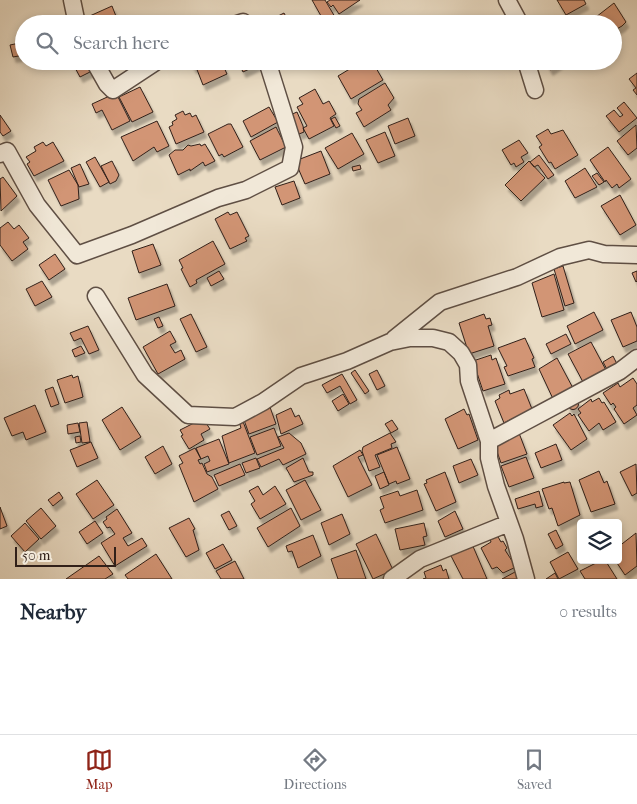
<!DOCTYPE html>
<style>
body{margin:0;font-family:"IM FELL French Canon",serif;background:#f6f6f7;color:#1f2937}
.controls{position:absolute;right:15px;bottom:15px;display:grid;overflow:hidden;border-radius:5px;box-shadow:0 2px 8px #0003}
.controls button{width:45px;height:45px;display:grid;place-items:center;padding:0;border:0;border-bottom:1px solid #e0e1e3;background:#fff;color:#1f2937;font:25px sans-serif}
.scale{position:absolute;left:15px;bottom:12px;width:101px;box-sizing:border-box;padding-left:5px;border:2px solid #312019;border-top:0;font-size:14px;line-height:18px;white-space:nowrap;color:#312019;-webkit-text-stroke:4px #f1e8d8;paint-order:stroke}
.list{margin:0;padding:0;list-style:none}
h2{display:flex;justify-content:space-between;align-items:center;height:65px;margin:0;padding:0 20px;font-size:21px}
h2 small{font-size:16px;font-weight:400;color:#747a83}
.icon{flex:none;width:28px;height:28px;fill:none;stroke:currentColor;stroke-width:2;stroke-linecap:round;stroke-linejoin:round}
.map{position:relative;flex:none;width:637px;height:579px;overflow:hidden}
.search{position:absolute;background:#fff;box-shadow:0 2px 8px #0003;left:15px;right:15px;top:15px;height:55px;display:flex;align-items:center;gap:12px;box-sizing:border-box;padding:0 18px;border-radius:28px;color:#747a83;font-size:19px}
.sheet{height:155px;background:#fff}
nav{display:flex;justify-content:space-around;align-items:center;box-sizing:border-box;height:70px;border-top:1px solid #e0e1e3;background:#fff;font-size:14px;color:#747a83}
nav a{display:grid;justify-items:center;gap:2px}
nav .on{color:#8f2418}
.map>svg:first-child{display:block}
.building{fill:#d29575;stroke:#312019;filter:url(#shadow)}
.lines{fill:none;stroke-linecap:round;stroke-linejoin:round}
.minor-casing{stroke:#5f4f44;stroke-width:19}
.minor{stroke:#f1e8d8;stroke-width:16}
</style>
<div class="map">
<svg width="637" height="579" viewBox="0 0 637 579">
<defs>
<filter id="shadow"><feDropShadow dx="3" dy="5.5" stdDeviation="1" flood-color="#0004"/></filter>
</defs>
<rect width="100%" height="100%" fill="#e9dbc3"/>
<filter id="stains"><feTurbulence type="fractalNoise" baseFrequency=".004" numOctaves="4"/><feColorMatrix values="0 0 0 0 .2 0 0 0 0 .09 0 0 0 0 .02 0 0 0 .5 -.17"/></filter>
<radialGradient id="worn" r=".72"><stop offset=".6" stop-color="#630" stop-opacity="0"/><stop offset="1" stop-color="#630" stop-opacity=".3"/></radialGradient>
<path class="building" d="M312 0H325L335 17 325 23Z
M330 0H360L339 14 333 5 331 7 327 2Z
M557 0H584L586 4 566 15Z
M614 3 626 22 622 26 613 31V24H587Z
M112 6 119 24H85L83 19Z
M284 13 290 24H262Z
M24 42V55L13 57 10 45Z
M90 61 94 70 80 77 72 62Z
M190 61H221L227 74 203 85 196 67 194 68Z
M238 61H259L260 64 243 72Z
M363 61H372L383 80 351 99 338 76Z
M545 61H559L560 63 550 70Z
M637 73V95L633 90 636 88 629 79Z
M385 83 394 98 388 105 391 110 364 127 356 113 362 110 358 104 359 99Z
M140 87 153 112 132 122 119 97Z
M315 89 323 104 329 101 336 114 330 118 334 126 309 139 303 128 307 126 297 107 303 104 299 98Z
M116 93 130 121 112 130 102 110 96 113 92 104Z
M624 102 637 118 619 132 606 116 614 110 620 117 623 115 617 108Z
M269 107 278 122 251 137 243 121Z
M183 111 185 115 190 113 192 117 196 115 204 132 176 144 169 127 173 125 172 122 177 119 175 115Z
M297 112 303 126 304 132 299 134 290 115Z
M0 115 11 131 3 136 0 132Z
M335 117 340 126 336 128 331 119Z
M408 118 415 136 395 144 388 126Z
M157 121 169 146 157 152 154 147 133 161 121 137Z
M228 124H231L243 147 224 157 222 154 219 156 208 134Z
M636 125 637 148 628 155 617 141Z
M276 127 286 147 260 160 250 141Z
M548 129 551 134 563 130 578 155 555 169 551 162 549 163 539 147 542 145 536 136Z
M385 132 395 156 378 163 366 140Z
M352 133 364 154 338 169 325 148Z
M519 140 528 153 521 157 524 162 516 167 514 163 511 165 502 150Z
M43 142 46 146 53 142 64 161 34 176 27 164 30 162 26 157 36 151 34 147Z
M200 144 201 146 205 144 215 161 205 166 203 162 190 171V169L178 175 169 155 175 150H183L188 145 191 146Z
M608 147 631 179 619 188 617 184 612 188 606 180 605 182 590 160Z
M321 151 330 174 305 184 295 161Z
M539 155 554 175 548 179 538 165 534 167 530 162Z
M95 157 109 182 100 187 86 162Z
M112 161 119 175 116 181 110 184 101 166Z
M529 161 545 178 521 201 505 185Z
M80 164 89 184 79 187 71 168Z
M360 165 361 169 353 171 352 167Z
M585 168 597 187 575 198 565 181Z
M69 170 78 185 79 199 61 206 48 180Z
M597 173 604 182 599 185 592 176Z
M3 177 17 196 1 211 0 179Z
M294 181 300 198 282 205 275 187Z
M620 195 636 225 620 235 601 206Z
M228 212 230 215 237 212 249 236 245 238 247 241 230 249 215 219Z
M8 222 14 229 19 225 29 238 23 242 28 249 12 261 0 245V228Z
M213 241 225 264 196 280 197 283 190 287 181 269 183 268 179 260Z
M153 244 161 265 139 273 132 251Z
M55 254 65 269 49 280 39 265Z
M563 266 574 303 565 306 554 269Z
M219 271 224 279 211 286 207 278Z
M637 271V281L636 282 632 273Z
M554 274 564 310 542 317 532 283Z
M42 281 52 297 35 306 26 289Z
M167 284 175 306 136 320 128 298Z
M594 312 603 330 575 344 567 326Z
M631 312 637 327V341L623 347 611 320Z
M191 314 207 347 196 352 180 319Z
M484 314 486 319 490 318 492 325 488 326 494 346 469 354 459 323Z
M159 317 163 326 158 328 154 319Z
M88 326 99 350 89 354 81 338 74 341 70 333Z
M170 331 176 342 170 345 175 353 181 350 185 359 158 374 143 347Z
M566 334 571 344 551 354 546 344Z
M525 338 534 358 532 359 535 367 508 376 504 367 507 366 498 348Z
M591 342 606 370 583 382 568 354Z
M81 346 85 353 75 357 72 350Z
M491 355 492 360 496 358 505 384 483 391 473 361Z
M613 356 619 368 609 373 603 362Z
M557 358 574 390 554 401 539 369Z
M355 370 369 391 365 394 351 373Z
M377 370 385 386 377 390 369 374Z
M342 374 357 400 350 404 340 386 327 393 322 385Z
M72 375 73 378 78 376 83 397 65 403 57 380Z
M633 378 637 384V405L633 408 637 415 624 424 614 409 616 407 613 403 611 405 603 393 618 383 620 387Z
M53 387 59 404 51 407 45 390Z
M524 389 532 409 504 423 495 401 500 398 499 395 509 390 510 394Z
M343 394 349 404 338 411 332 401Z
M599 398 602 403 604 402 616 422 603 430 599 423 589 431 578 415 581 413 578 409 591 399 592 402Z
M567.5 404a5.5 5.5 0 1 1 11 0a5.5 5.5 0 1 1-11 0Z
M35 405 46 432 26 440 23 432 12 436 4 418Z
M122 407 141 437 120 450 102 420Z
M270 407 276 424 249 434 244 420Z
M291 408 295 417 299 415 303 424 281 434 276 415Z
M464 409 467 415 469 414 478 440 458 449 445 419Z
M570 413 572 416 574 414 587 439 571 450 553 425Z
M242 419 255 453 229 463 222 436 241 428 239 421Z
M200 420 203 424 206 423 210 429 201 434 204 440 189 449 181 436 183 435 180 430Z
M392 420 398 429 391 433 385 424Z
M87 422 90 442 82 443 79 423Z
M78 423 80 432 68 434 67 425Z
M274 428 281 446 257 455 250 437Z
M289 433 301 443 306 454 283 465 279 459 261 467 257 459 284 448 278 437Z
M390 433 396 442 391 444 392 448 375 455 380 467 369 471 362 451 363 447Z
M519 433 527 454 501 463 494 443Z
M80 436 81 442 76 443 75 437Z
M219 439 229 464 207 472 204 464 210 461 208 456 201 459 196 448Z
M91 442 98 458 77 467 70 450Z
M556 444 562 460 541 468 535 453Z
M163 446 172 464 155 474 145 457Z
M397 447 410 479 397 484 396 481 389 484 377 455Z
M195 448 201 459 198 460 200 464 202 463 207 474 212 477 218 489 194 502 179 465 183 463 179 456Z
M360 450 363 455 358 457 372 485 348 497 333 466Z
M526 457 534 478 509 487 501 466Z
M256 458 260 468 246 473 242 463Z
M303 458 309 472H313V475L294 482 286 468Z
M471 459 478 475 459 483 453 466Z
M240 464 245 475 219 486 214 475Z
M636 464 637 493 632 496 620 472Z
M599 471 604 483 607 481 615 504 591 512 579 480Z
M384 472 389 485 380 489 375 476Z
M445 472 456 502 436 511 424 484 427 483 426 480Z
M97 480 114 505 93 519 76 494Z
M305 480 321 510 301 520 286 490Z
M564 482V483L570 482 580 515 558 526 552 508 549 509 542 489Z
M258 486 263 495 275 486 286 504 260 519 251 504 255 501 249 491Z
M417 490 423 510 385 523 380 510 384 508 380 497 398 491 400 496Z
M539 491 543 506 536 508 535 504 518 509 515 499Z
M59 492 63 498 53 506 48 500Z
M0 507 7 526 0 529Z
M41 508 56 526 41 539 26 521Z
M291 508 300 526 268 547 257 528Z
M117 509 132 533 123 538 128 546 142 538 147 546 115 566 101 543 115 534 110 527 107 528 103 522 107 519 106 517Z
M229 511 237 526 229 530 221 515Z
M455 511 463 529 445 537 438 521Z
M342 514 350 534 329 545 321 523Z
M189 518 195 529 193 530 199 550 186 557 169 528Z
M95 521 103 533 87 544 79 532Z
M25 523 39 539 25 552 11 536Z
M424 523 427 536 423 537 425 545 400 550 395 529Z
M556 530 563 545 556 549 548 534Z
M636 533 637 566 625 575 615 560H618V547Z
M376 534 393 570 373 579 356 544Z
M313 535 321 556 298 568 292 551 288 552 286 546Z
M497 535 501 542 503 541 507 548 505 550 516 567 503 573 497 567 492 569 481 548 491 542 490 539Z
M223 544 232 560 215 569 206 553Z
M472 544 487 579H463L450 554Z
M356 550 366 579H338L331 559Z
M568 552 578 569 559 579 550 562Z
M156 554 172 579H128L125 575Z
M99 556 113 574 105 579H66Z
M602 560H605L617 579H585L580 571Z
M235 561 244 579H221L216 571Z
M441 565 443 571 446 569 449 579H423L426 578 424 572Z
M515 572 519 579H502Z
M555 573 558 579H546Z"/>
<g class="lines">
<defs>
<path id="minor" d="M72 0 77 24
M507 0 520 24
M237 24 243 22 244 24
M94 61 107 84 113 90 157 61
M526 61 535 90
M0 154 7 151 37 205 77 255 132 235 218 198 246 190 290 168 294 147 267 61
M96 296 145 375 188 415 235 417 263 402 301 376 347 361 390 342 410 338H433L449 342 461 353 468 365 469 381 489 441V458L496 486 515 539 526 579
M394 339 440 302 517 277 560 257 589 250 604 254 637 255
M489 441 620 371 637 358
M392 579 420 559 509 523"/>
</defs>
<use href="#minor" class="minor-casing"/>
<use href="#minor" class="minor"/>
</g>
<rect width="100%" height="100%" filter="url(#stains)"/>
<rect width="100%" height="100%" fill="url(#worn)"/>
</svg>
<div class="controls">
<button><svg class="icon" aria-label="layers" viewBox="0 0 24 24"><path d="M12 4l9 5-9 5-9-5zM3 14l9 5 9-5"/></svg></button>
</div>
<div class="scale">50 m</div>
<div class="search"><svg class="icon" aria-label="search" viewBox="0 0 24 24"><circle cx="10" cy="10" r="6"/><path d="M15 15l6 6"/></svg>Search here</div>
</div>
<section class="sheet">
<h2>Nearby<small>0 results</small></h2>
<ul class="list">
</ul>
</section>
<nav>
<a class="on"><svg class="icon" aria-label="map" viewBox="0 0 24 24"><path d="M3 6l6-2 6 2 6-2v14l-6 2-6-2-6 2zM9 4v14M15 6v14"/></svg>Map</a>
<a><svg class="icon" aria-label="directions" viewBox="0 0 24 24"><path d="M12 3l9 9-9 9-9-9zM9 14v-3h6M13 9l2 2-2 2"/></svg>Directions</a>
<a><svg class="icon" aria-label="saved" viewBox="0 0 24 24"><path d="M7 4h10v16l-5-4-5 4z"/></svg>Saved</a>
</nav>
